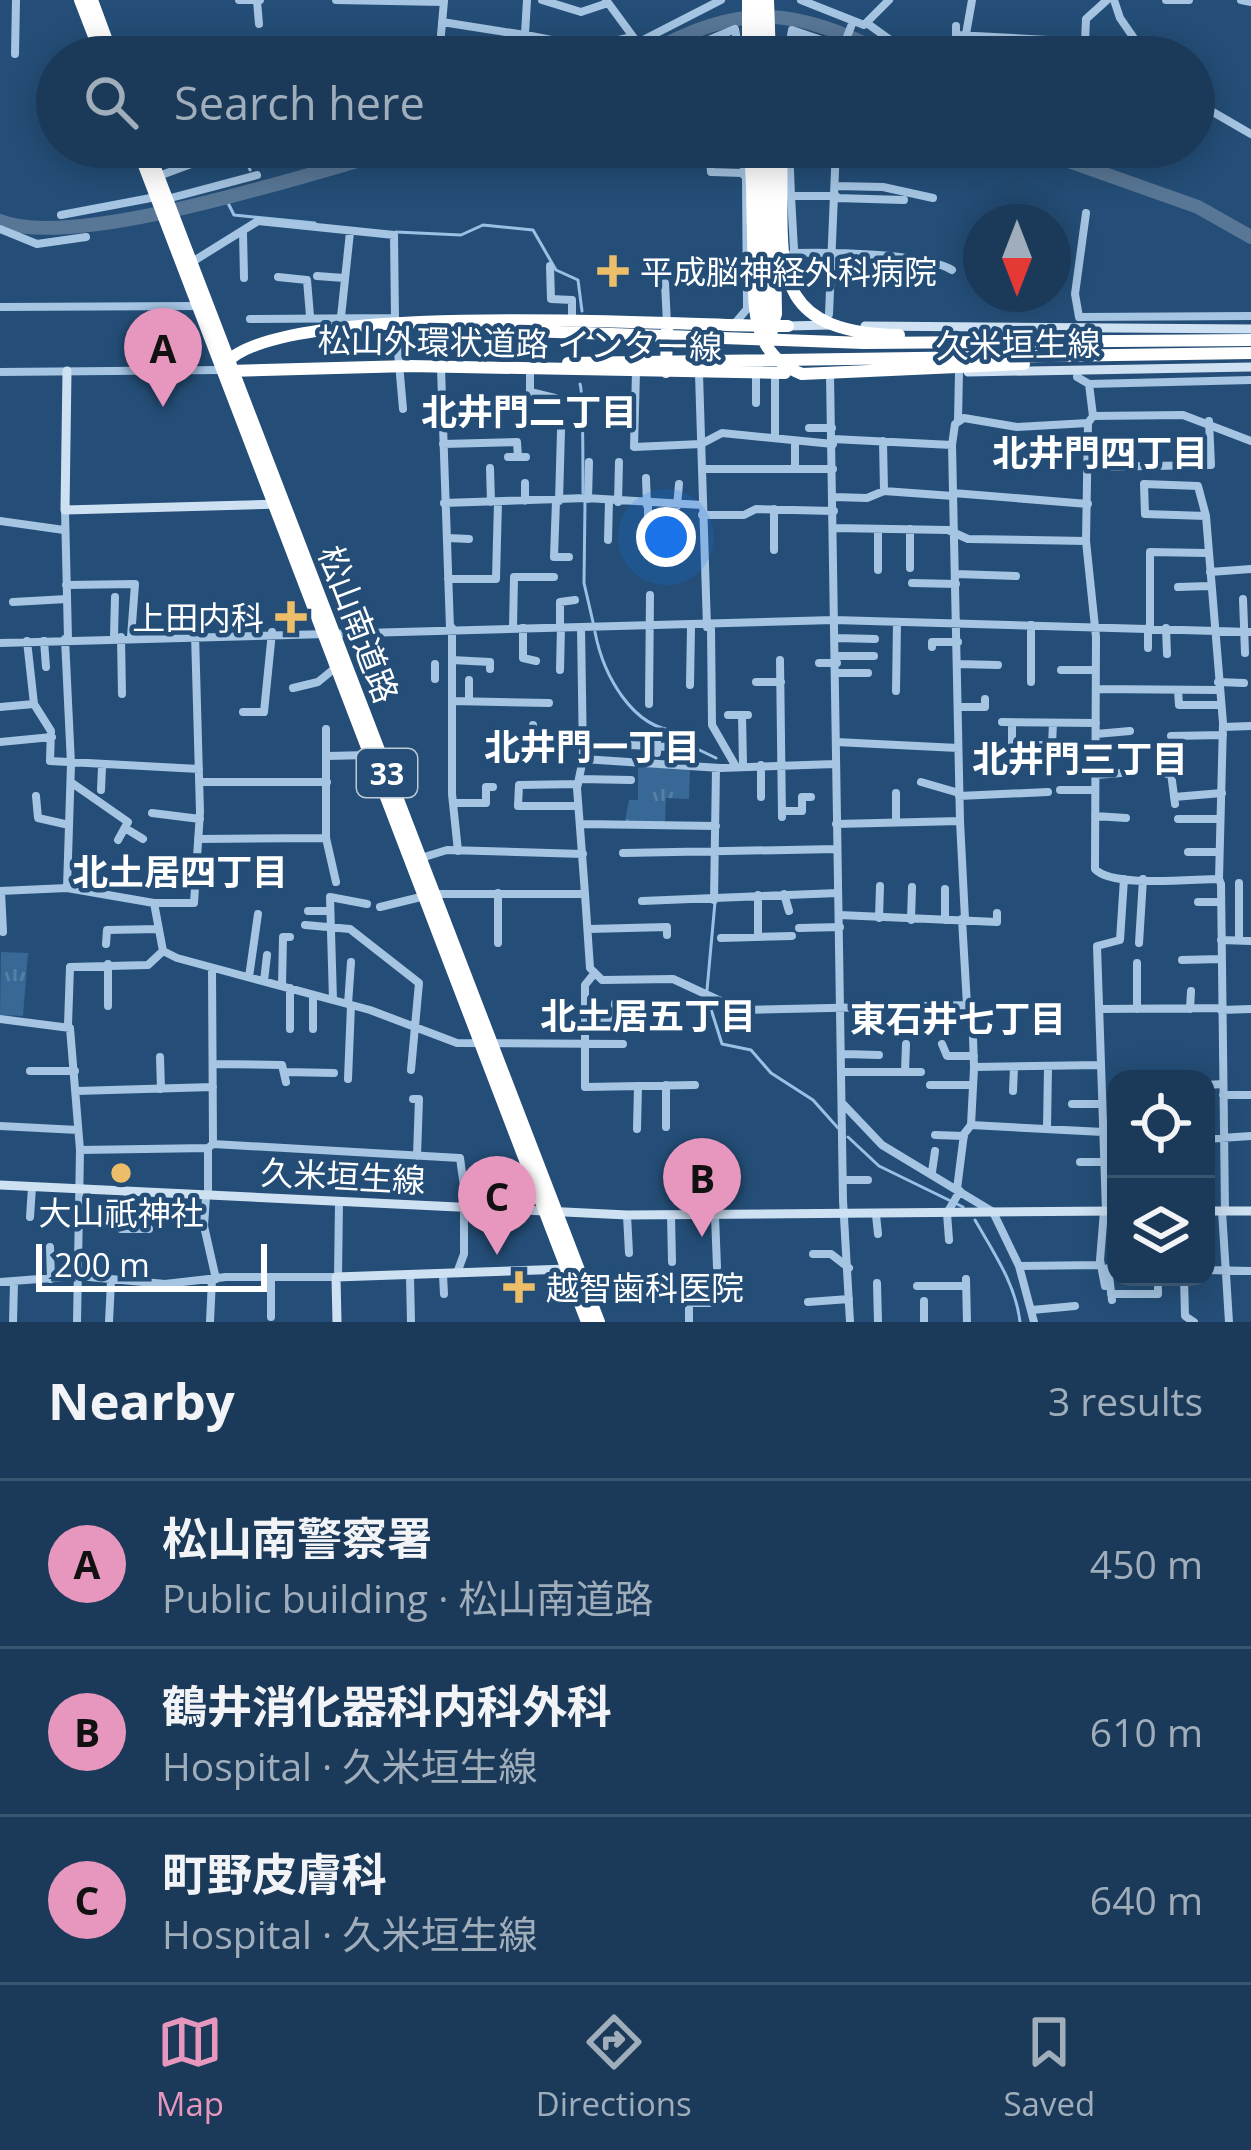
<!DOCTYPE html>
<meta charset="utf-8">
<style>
body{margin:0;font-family:"Open Sans","Noto Sans JP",sans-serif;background:#24415f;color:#f1f3f6}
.controls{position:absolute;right:36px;bottom:36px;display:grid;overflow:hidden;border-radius:24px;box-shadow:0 6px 30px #0003}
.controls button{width:108px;height:108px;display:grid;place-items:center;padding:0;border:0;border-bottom:3px solid #39546f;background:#1b3a59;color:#f1f3f6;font:60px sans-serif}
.compass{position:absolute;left:963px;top:204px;width:108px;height:108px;border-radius:50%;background:#1b3a59;box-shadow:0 6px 30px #0003;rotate:180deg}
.scale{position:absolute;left:36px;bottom:30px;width:231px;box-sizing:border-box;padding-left:12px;border:6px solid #fff;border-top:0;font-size:33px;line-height:42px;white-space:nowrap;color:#fff;-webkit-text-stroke:9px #244e77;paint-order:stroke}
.you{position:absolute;left:666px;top:537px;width:42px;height:42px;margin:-30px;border:9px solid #fff;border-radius:50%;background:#1a73e8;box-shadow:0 0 0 18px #1a73e833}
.badge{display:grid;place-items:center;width:78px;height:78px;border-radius:50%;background:#e797bd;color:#111;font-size:39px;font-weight:700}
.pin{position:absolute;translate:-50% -99px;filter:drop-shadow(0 3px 6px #0008)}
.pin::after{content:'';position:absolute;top:63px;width:42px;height:36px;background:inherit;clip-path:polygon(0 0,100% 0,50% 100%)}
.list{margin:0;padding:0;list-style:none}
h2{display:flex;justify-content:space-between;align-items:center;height:156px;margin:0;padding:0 48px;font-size:51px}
h2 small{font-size:39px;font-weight:400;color:#a0adba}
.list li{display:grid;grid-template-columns:78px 1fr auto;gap:36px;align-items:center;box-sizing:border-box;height:168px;padding:0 48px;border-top:3px solid #39546f}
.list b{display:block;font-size:45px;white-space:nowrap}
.list p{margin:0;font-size:39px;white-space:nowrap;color:#a0adba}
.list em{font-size:39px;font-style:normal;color:#a0adba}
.icon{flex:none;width:66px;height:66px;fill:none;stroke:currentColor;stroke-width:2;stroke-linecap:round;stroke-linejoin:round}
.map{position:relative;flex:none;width:1251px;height:1322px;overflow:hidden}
.search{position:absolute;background:#1b3a59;box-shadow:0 6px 30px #0003;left:36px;right:36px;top:36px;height:132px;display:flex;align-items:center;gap:30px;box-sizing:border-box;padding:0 42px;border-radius:66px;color:#a0adba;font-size:45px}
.sheet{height:660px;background:#1b3a59}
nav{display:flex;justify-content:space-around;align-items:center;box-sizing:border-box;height:168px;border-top:3px solid #39546f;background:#1b3a59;font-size:33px;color:#a0adba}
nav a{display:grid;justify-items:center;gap:6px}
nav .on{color:#e797bd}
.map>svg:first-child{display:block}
.park{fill:url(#park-tufts)}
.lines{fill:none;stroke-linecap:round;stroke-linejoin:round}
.stream{stroke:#9ac1e4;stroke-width:3}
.river{stroke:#587796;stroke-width:14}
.street{stroke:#a5c5e3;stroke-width:8}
.secondary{stroke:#cee1f3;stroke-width:9}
.highway{stroke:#fff;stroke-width:12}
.highway-bridge{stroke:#fff;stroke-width:12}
.poi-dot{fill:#edbe6a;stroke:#244e77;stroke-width:4.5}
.labels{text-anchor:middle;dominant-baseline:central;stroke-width:9;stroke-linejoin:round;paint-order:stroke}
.shield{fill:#244e77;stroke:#bdcad6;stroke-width:3}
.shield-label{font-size:30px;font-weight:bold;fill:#fff}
.poi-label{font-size:33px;fill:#fff;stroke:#244e77;text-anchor:start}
.street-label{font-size:33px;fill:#fff;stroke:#244e77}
.neighbourhood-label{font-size:36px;font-weight:bold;fill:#fff;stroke:#244e77}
</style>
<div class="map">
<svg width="1251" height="1322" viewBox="0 0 1251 1322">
<defs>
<pattern id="park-tufts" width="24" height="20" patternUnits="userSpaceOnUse" patternTransform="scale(3)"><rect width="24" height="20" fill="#386895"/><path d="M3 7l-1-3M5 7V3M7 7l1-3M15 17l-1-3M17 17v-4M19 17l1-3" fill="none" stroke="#567fa5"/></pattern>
</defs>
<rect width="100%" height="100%" fill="#244e77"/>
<path class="park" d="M638 766 690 768 689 799 666 798 665 823 625 822 629 800H638Z
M1 952 28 953 23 1016 0 1015Z"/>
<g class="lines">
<path class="stream" d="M255 57C294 43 331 44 372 57
M246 147 242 149 250 170
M225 197 234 215 315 223
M396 232 461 235 483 225 533 230 556 270 578 280 582 311
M580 384C583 390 583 478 583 493
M585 502 584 583 593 622
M595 632C603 674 632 729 678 731L689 745 716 758
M707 990 715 902
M710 1006 722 1044 751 1050 771 1073 813 1100 838 1128
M848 1137 879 1166 963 1207
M975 1220C994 1253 1016 1285 1020 1322"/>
<path class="river" d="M641 57C743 1 791 6 893 57
M1029 147 1198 207 1251 237
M0 221C76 252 320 170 406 147"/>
<path class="street" d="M239 0H260
M336 0 444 2
M542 0 581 12 608 3
M606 0 648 57
M801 0 864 25 889 0
M1114 0 1120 18 1147 57
M1166 0H1189
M1241 0 1251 2
M257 1 259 24
M442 22 531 36
M868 24 914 57
M956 26V35L1085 42 1086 19 1107 0
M525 34 527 0
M15 54 16 0
M439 57 444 1
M530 57 531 36 587 47 632 37
M610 57 721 0
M668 57 735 29 740 57
M787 57 792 30 842 47
M839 57 852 24
M962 57 972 0
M1194 101 1251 134
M709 147 711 172 743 173
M743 147 744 175
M789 147 791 196H836
M626 149 627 147
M156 177 237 147
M836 186 883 187 933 198
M782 192 791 196 796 285
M836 198 904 200
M167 199 257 175
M61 215 156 197
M0 229 37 244 86 237
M243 232 244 278
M793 253C828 252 924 253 952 270
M192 262 258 221 394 235 395 318
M550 266 551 299 572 300V321
M317 276 344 278
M278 277 307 280 310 316
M665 283 667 324
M0 307 196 306
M829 314 836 147
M341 317 350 232
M1079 317 1251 316
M1079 317 1075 294 1086 213
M250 319 395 318 403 409
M736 322 747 309 746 179
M441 368 450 628
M530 369V392L555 398
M1078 370 1077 377 1089 384 1093 416 1088 423 1086 541 1096 637 1095 869C1112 888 1192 879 1219 879L1221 884 1225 1211
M0 372 221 370
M636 372 634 447 701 444 722 433 833 444
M699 374 707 627
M830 375 843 1200 850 1322
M1089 384 1251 380
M756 403V373
M1093 416 1183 415 1251 441
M958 420 959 372
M809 428H832
M775 438V373
M833 439 952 445 955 424 964 418 1017 427 1088 423
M443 444 517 442 518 457
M508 457H526
M1091 467 1211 465 1209 421
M490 468 491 502
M703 469H833
M795 469V444
M646 478 647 505
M525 483V501
M884 491 953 496
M953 493 1088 504
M834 497 867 498 884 491 883 441
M588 499 589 462
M556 501 554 557H569
M559 501 561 431
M618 502 619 462
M444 503 586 498 702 505
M677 506 679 484
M774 509V550
M65 510 68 639
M702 515H744L756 509 834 511
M1206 516 1145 514 1144 484 1198 486 1206 516 1223 723 1219 879
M0 521 64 530
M834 528 948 530 968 539 1086 541
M878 529V570
M910 529V568
M449 538 469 539
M608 540 609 501
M648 546V505
M1210 572 1251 569
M956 574 1016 576
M448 579H496L498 502
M912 583 956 584
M66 585 135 584 131 637
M1178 587 1209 586
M1243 599 1245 653
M13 602 67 599
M560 627V602L575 600
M581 627 583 759 577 788 585 894
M711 627 712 725 735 765
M452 628V794L458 851
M513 628 514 577H554
M523 628V658L536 661
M1150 628V552L1206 553
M1166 628 1167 654
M114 637 115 597
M121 637 122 694
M836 638 875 639
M65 639 71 764 67 888
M44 641 46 667
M0 643 834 620 1251 632
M932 647V642H958
M1148 648V628
M837 656H874
M452 660 490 662V669
M780 660 782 817
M819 663H837
M958 664 998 665
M560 670 561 627
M1061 670H1096
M837 673H868
M435 679V664
M469 680V701
M756 682H781
M1031 682V625
M1218 682 1244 683
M690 685 691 627
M293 688 318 682 335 668
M1096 689 1218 690
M1178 690 1179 705H1219
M896 691 897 622
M452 701 549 703
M34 704 51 731 50 761 199 769
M649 704 650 595
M0 707 34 704 27 641
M959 707H985V699
M243 712H264L272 632
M728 715H748
M742 715 743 765
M1002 722 1096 723
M1012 723V745H1052L1053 723
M1223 727 1251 726
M1096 734 1130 731
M1171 736 1223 735
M533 737H582
M0 742 52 737
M836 742 958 748
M583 743 675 747
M527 750H533V725
M657 753V740
M328 756 407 754
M583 759 720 768 835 764
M1171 773 1175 804
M1164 774 1179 772
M1096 775 1121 773
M580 779 631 780
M199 782H327
M921 782 959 793
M72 783 128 822 118 840
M578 784 519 785 518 806H578
M101 790 102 767
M1060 790H1095
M896 793V822
M36 796 38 818 69 825
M959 796 1048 792
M761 797V765
M1174 797 1222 793
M456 803H486V787H493
M782 811H802V797H811
M152 813 200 819
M1095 816 1126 818
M1178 819H1218
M960 821 965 919
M581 824 716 826
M836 824 960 821 952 445
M125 828 143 839
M326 838V729
M198 839 326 838 336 882
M1188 852H1219
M623 853 837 849
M421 858 447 850 583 854
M945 889V920
M0 891 67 888 154 903H194L200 812 195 634
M1 891 3 932
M498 893V943
M784 894 789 911
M758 895V937
M714 900 716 768
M642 901 838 893
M1198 902H1221
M154 903 163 951 177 958 370 1010 457 1043 623 1044
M380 907 433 894H585L590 968 602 980 673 979 740 1010 967 1005 972 1008 974 1067 1101 1065
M308 911H330
M839 915 997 922V913
M879 918 880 886
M962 919 967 1005
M911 920 912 887
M305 925 350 929 419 983 411 1070
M799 928 840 927
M589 929 667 927V935
M721 938 792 936
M1221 940 1251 941
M1239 940V883
M1139 943 1143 879
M106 944 107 930 159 929
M1182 960 1221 959
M1137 963V1009
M108 964V1006
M593 975 585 985V1087L695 1085
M249 977 258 914
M264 981 267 955
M282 986 283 937H290
M333 1000 330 897 367 904
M348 1004 351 962
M1101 1009 1221 1008
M1190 1009 1191 991
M1221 1010 1251 1009
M0 1019 70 1028 80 1150
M587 1022H614L615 1003
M68 1025 70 967 148 965 163 951
M290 1029V988
M313 1029V995
M942 1044 947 1056H974
M844 1054 879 1055
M160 1057 161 1089
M213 1064 282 1065 286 1082
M30 1071H75
M286 1072 334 1073
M845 1072H921
M905 1072 906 1044
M348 1079 351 1005
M930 1085H973
M1206 1085 1223 1084
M76 1091 213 1087
M1013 1091 1014 1067
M1223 1095H1251
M413 1099H419L417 1156
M1072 1104H1102
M844 1105 882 1145 993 1212 1019 1266 1034 1322
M971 1125 1103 1132
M0 1126 78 1130
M666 1127V1085
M637 1129 638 1086
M1047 1129 1048 1066
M935 1135 964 1136
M1206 1139 1251 1136
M213 1144 460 1158 467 1208
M1080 1162H1106
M932 1172 935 1151
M843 1180H868
M957 1189 964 1134 971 1125 974 1068
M128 1192 129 1229
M208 1195V1148L213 1144 212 969
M206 1197 204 1226 216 1279
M1104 1211 1100 1260 1105 1286
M1106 1211 1097 946 1120 940 1124 879
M1222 1211 1229 1322
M627 1215 629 1253
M671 1215 672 1262
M876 1215 878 1234
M715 1216 717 1267
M30 1217 32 1187
M121 1229H149
M949 1240 947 1213 960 1191
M50 1247 51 1279
M813 1254H831L849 1268
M1019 1266 1101 1265
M1108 1268 1112 1300
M1206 1270 1251 1271
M457 1273 464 1254V1208
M443 1275 444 1294
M410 1276 411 1322
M271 1277V1317
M338 1277 339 1203
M1184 1277 1185 1316 1194 1322
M966 1279 967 1322
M0 1282 78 1276 165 1284 226 1277H336
M877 1283 878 1322
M917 1286H966
M1111 1294H1158V1288
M808 1302 849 1299
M1032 1310 1075 1306
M13 1322 14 1282
M77 1322 80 1150 208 1148
M109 1322 111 1281
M210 1322 212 1279
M689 1322V1303H712
M924 1322V1301"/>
<path class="secondary" d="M788 326 830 325
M865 326 1251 329
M67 371 65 510 279 504
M968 372 1251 367
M0 1185 627 1215 1116 1211
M1206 1211H1251
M337 1322 336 1277 568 1269"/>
<path class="highway" d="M80 0 102 57
M92 0 113 57
M748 0V57
M757 0 759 57
M768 0 770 57
M137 147 587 1322
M147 147 599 1322
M752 187 754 283
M762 190 765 315 772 331
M772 326 776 314 774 195
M225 364C282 297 689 327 788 326
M228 371 409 366 785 373
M666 372 667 326"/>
<path class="highway-bridge" d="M750 147 752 187
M761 147 762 190
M772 147 774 195
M781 147C785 256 759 332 899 335
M754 283C753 322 761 359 802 374L1024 364
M443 328 864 343 1251 340
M568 363 1251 353"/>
</g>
<g class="poi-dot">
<path d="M607 253h12v12h12v12h-12v12h-12v-12h-12v-12h12z"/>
<path d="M285 599h12v12h12v12h-12v12h-12v-12h-12v-12h12z"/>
<circle cx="121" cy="1173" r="12"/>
<path d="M513 1269h12v12h12v12h-12v12h-12v-12h-12v-12h12z"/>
</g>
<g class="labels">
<rect class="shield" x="357" y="749" width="60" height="48" rx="9"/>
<g class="shield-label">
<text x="387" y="773">33</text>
</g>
<g class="poi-label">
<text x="640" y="271">平成脳神経外科病院</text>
<text x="264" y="617" text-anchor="end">上田内科</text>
<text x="121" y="1212" text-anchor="middle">大山祇神社</text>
<text x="546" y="1287">越智歯科医院</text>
</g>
<g class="street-label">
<text transform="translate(520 343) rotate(1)">松山外環状道路 インター線</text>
<text transform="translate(1018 344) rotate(-1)">久米垣生線</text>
<text transform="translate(359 624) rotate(69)">松山南道路</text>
<text transform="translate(343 1176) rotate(3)">久米垣生線</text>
</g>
<g class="neighbourhood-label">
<text x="529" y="411">北井門二丁目</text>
<text x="1100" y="452">北井門四丁目</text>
<text x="592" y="746">北井門一丁目</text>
<text x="1080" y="758">北井門三丁目</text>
<text x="180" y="871">北土居四丁目</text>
<text x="648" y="1015">北土居五丁目</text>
<text x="958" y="1018">東石井七丁目</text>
</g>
</g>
</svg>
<div class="controls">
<button><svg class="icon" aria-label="locate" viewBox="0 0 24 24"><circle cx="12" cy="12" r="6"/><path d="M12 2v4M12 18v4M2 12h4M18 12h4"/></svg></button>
<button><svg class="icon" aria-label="layers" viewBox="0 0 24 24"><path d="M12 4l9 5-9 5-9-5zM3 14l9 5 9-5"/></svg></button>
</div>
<svg class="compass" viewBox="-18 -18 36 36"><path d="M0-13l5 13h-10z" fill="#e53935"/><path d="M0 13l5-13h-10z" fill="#a0adba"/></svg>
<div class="scale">200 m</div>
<div class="you"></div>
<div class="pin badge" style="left:163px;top:407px">A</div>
<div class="pin badge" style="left:702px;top:1237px">B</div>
<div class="pin badge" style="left:497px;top:1255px">C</div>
<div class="search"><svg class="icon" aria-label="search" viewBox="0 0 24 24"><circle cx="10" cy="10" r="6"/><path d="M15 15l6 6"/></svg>Search here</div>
</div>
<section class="sheet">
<h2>Nearby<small>3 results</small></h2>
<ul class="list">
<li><span class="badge">A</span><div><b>松山南警察署</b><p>Public building · 松山南道路</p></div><em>450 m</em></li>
<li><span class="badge">B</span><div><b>鶴井消化器科内科外科</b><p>Hospital · 久米垣生線</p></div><em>610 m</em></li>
<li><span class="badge">C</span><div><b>町野皮膚科</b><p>Hospital · 久米垣生線</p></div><em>640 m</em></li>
</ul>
</section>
<nav>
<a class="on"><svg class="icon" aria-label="map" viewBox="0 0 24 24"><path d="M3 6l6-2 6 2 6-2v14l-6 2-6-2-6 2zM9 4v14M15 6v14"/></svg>Map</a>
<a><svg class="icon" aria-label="directions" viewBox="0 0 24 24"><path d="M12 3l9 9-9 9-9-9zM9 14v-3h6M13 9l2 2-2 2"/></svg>Directions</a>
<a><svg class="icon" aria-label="saved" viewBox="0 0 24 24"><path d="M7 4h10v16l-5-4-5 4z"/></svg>Saved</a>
</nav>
